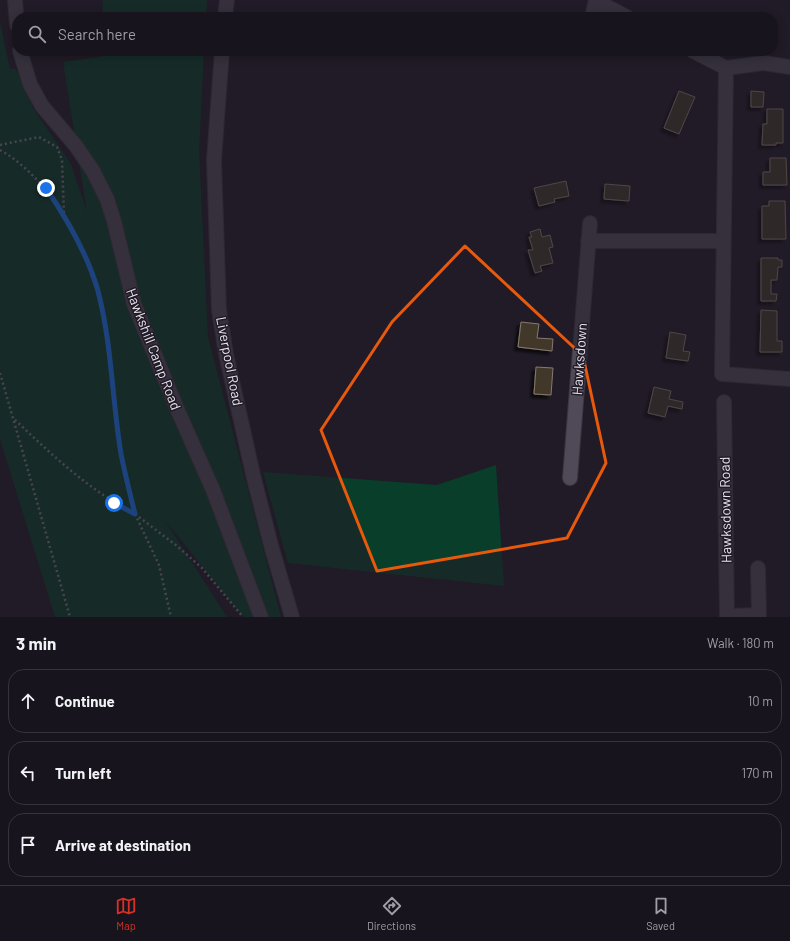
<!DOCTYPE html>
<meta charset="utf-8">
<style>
body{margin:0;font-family:Barlow,sans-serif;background:#25212a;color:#f1f3f6}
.stop{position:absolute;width:12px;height:12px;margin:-9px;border:3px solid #1a73e8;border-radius:50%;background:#fff}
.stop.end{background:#1a73e8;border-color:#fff;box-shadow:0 1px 4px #0008}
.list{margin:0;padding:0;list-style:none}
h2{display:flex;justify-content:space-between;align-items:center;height:52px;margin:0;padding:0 16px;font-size:17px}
h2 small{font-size:13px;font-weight:400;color:#9f9ea4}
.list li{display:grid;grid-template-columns:26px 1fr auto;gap:12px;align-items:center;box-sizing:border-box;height:64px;margin:0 8px 8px;padding:0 8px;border:1px solid #36333b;border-radius:16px}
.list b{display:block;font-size:15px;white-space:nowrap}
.list em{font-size:13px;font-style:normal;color:#9f9ea4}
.icon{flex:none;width:22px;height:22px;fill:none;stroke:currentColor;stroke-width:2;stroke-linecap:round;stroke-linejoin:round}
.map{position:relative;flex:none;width:790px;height:617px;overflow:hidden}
.search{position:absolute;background:#18141d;box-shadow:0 2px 10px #0003;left:12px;right:12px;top:12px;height:44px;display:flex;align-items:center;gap:10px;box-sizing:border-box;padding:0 14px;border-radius:16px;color:#9f9ea4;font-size:15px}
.sheet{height:268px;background:#18141d}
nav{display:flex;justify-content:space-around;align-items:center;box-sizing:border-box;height:56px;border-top:1px solid #36333b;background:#18141d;font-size:11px;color:#9f9ea4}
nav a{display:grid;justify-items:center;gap:2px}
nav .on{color:#d93025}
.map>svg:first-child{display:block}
.green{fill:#093e2a}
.building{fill:#43382c;stroke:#867a6c;filter:url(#shadow)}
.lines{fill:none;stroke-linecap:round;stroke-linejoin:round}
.minor-casing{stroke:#3a3741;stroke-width:16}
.path{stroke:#7a7680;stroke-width:2.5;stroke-dasharray:2 3;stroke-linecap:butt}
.minor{stroke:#4f4958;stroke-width:14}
.route{stroke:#1a73e8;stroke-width:5}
.marked{fill:none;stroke:#e8590c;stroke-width:3;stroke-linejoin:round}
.labels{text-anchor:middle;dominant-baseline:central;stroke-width:3;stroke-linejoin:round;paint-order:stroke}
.street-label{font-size:14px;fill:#e7e4ed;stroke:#201b27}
</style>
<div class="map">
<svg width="790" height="617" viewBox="0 0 790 617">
<defs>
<filter id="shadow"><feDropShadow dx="-3.5" dy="3.5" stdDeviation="1" flood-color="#0009"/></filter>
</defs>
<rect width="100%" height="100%" fill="#201b27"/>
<path class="green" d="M103 0H207L206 17H102Z
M0 13V22L10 69H16L33 108 71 164 87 212 63 62 100 57V51H204L199 151 208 337 281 617H243L164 519 227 617H55L0 439Z
M496 465 504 586 288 563 263 472 437 485Z"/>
<path class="building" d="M679 91 695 97 679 134 664 128Z
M751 91 764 92 763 107H751Z
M767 109H783V143H776V145H762L763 124H767Z
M770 158H786L787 185H763V172H770Z
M566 181 569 196 554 199 555 202 539 206 534 188Z
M605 184 630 186 629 201 604 199Z
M769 201H785L786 239H762V206H769Z
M540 229 542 237 550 235 553 247 549 248 553 263 540 266 542 271 535 273 528 250H533L529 237H532L530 232Z
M761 258H778V260H782V267H778L777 280H771V294H777L776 301H761Z
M761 310 777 311V341H782V352H760Z
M521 322 539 324 537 338 553 339 552 351 518 347Z
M670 332 686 335 683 351 690 352 688 361 666 358Z
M536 367 553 368 551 395 534 394Z
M654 387 671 391 669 399 683 402 682 409 668 406 665 417 648 413Z"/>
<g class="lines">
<defs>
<path id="minor" d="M15 0 17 25
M596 1 627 17
M225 17 227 0
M592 17 596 0
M20 51 30 84 42 106 76 146 93 171 107 199 114 221 134 304 178 411 213 490 261 617
M222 51 214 160 219 310 226 354 254 479 272 549 292 617
M693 51 726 68 764 63 790 67
M726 68 722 374 790 379
M588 241H724
M724 402 727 617
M570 478 590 223
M758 568 759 615
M727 616 759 615V617"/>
</defs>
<use href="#minor" class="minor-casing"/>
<path class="path" d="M0 145 39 137 57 147 62 160 64 215 87 262 97 291 105 325 121 454 135 514C87 489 50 453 12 417
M0 150C27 165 46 189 64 214
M0 373 70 617
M135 514 177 546 202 568 243 617
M135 514 159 565 171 617"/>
<use href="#minor" class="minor"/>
</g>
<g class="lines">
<path class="route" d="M46 188C67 219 88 255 98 291 112 345 112 400 121 454 125 474 130 494 135 514L114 503"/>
</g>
<path d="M0 0H790V617H0ZM465 246 583 356 606 463 567 538 377 571 321 430 392 322Z" fill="#201b27" fill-opacity=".55" fill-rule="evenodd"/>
<path class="marked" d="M465 246 583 356 606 463 567 538 377 571 321 430 392 322Z"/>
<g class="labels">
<g class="street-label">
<text transform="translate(154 349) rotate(69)">Hawkshill Camp Road</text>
<text transform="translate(579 359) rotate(-86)">Hawksdown</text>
<text transform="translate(230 361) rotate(79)">Liverpool Road</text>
<text transform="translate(725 510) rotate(-91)">Hawksdown Road</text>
</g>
</g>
</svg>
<div class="stop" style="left:114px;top:503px"></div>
<div class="stop end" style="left:46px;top:188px"></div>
<div class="search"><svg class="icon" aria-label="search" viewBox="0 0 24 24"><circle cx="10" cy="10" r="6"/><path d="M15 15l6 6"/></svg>Search here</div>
</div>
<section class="sheet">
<h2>3 min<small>Walk · 180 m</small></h2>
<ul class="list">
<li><svg class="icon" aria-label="ahead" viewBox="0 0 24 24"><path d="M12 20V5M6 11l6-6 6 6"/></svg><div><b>Continue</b></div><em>10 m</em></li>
<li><svg class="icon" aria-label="left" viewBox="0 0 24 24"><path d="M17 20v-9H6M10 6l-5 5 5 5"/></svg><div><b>Turn left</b></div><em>170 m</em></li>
<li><svg class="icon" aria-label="arrive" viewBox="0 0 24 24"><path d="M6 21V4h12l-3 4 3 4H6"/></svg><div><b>Arrive at destination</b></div></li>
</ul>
</section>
<nav>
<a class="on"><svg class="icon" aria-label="map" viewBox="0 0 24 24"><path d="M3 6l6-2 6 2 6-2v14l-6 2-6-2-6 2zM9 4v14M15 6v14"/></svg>Map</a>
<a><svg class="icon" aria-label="directions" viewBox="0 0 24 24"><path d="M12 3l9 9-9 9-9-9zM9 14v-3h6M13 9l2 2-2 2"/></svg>Directions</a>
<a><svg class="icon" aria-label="saved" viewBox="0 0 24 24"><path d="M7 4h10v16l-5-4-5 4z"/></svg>Saved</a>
</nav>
